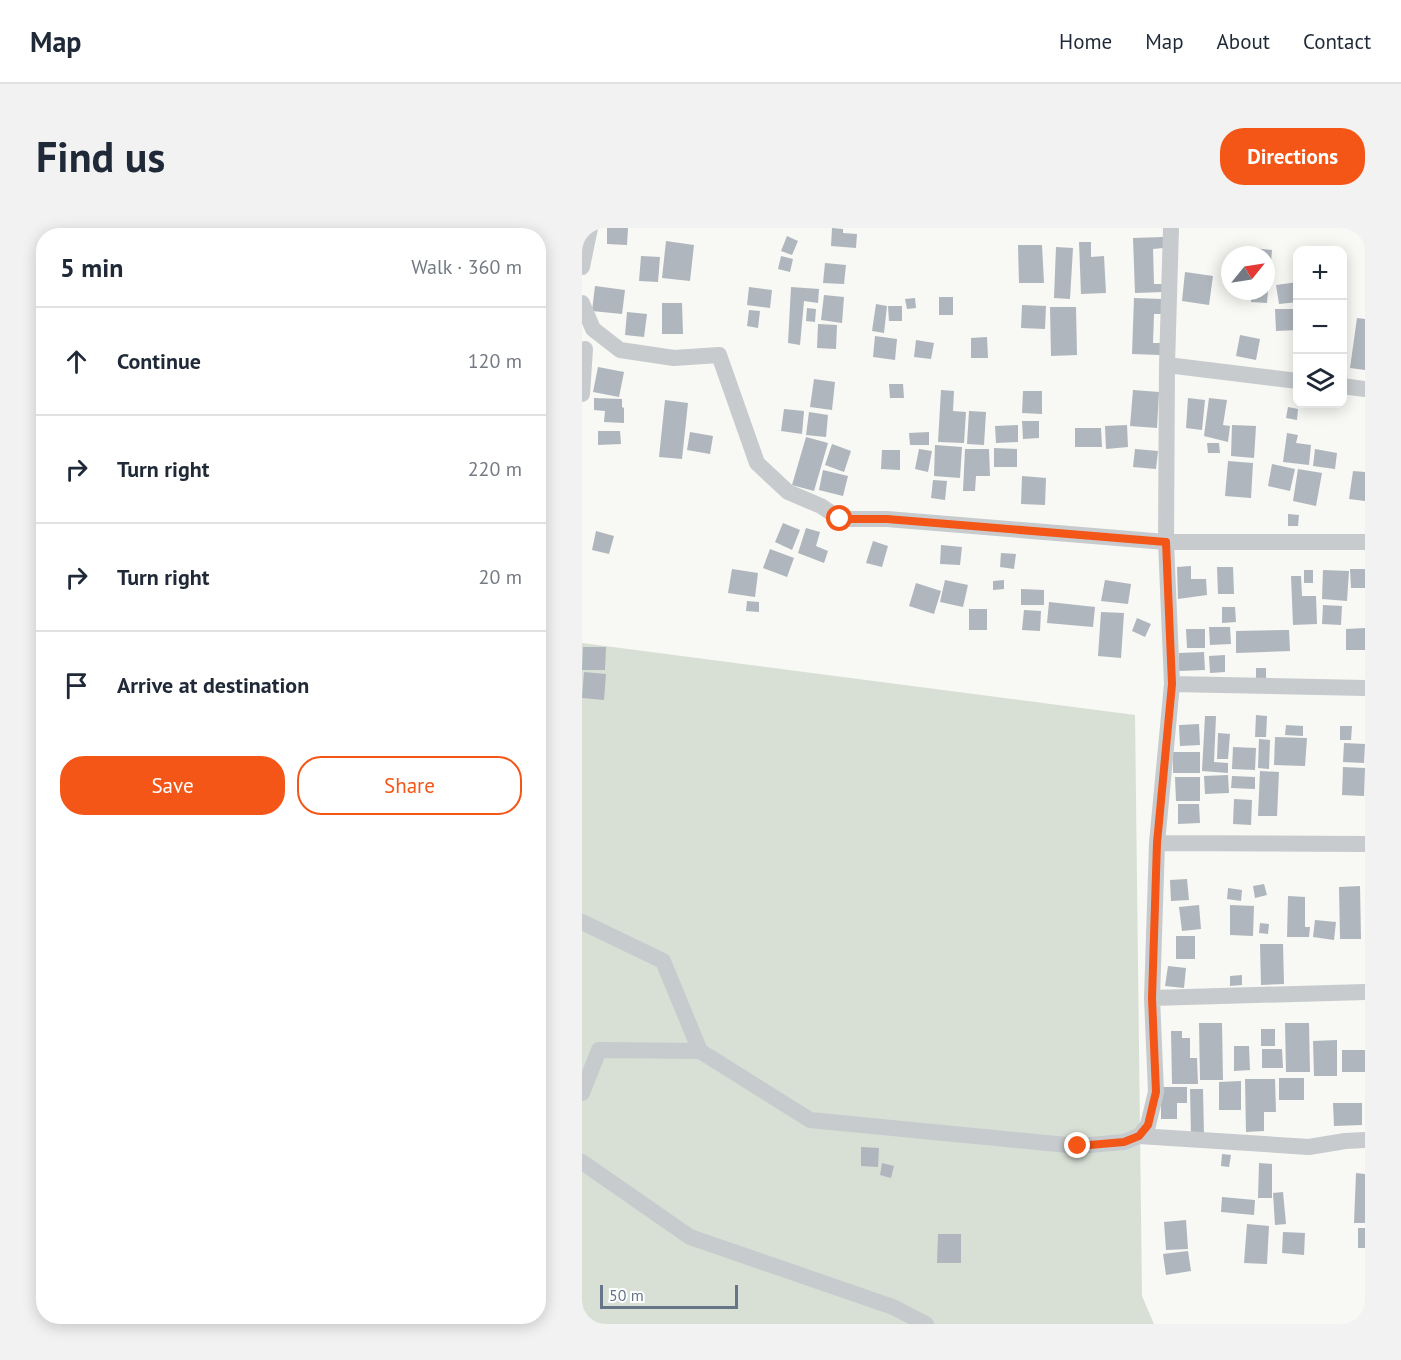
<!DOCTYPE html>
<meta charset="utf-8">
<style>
body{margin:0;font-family:"PT Sans",sans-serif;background:#f2f2f3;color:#1f2937}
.controls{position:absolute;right:18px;top:18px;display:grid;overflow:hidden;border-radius:12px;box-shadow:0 3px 15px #0003}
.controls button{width:54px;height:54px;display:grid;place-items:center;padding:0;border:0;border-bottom:2px solid #e0e1e3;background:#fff;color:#1f2937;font:30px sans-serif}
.compass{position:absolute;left:639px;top:18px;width:54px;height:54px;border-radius:50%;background:#fff;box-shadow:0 3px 15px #0003;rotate:60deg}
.scale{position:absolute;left:18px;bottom:15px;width:138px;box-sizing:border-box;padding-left:6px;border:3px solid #647688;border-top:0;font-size:16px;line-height:21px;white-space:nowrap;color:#647688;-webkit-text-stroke:4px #fff;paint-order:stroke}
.stop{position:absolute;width:18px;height:18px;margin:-14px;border:4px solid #f45618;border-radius:50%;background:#fff}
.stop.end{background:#f45618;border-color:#fff;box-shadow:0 2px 6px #0008}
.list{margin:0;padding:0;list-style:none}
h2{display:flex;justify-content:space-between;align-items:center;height:78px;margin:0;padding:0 24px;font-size:26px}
h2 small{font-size:20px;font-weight:400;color:#747a83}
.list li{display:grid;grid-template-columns:39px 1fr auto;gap:18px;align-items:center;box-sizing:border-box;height:108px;padding:0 24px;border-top:2px solid #e0e1e3}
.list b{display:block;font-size:22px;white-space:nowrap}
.list em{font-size:20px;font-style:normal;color:#747a83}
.actions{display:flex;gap:12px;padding:18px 24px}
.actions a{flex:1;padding:14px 0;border:2px solid #f45618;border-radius:24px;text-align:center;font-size:21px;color:#f45618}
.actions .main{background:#f45618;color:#fff}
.icon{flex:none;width:33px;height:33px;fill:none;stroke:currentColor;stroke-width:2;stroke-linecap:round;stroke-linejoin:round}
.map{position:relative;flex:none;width:783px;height:1096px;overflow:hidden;border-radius:24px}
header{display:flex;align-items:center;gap:36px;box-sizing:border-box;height:84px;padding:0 30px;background:#fff;border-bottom:2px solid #e0e1e3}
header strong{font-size:28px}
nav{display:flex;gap:33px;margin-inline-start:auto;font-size:21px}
.intro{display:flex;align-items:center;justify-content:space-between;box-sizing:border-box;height:144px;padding:0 36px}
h1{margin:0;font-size:42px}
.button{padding:15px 27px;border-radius:24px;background:#f45618;color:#fff;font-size:21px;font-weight:700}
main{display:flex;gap:36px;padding:0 36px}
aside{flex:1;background:#fff;border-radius:24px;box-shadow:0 3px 15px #0003}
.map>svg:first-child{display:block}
.green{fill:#d8e0d5}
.building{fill:#afb6bd}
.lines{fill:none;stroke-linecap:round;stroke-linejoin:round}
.street{stroke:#c7cbce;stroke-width:16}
.route{stroke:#f45618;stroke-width:8}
</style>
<header>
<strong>Map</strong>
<nav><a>Home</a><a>Map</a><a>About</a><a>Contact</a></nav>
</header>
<div class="intro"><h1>Find us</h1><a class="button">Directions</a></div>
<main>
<aside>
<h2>5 min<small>Walk · 360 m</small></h2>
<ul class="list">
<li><svg class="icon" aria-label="ahead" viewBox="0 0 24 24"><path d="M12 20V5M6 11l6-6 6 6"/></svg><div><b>Continue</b></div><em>120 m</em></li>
<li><svg class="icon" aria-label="right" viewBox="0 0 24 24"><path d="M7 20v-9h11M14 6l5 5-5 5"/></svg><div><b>Turn right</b></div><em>220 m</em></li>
<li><svg class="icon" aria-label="right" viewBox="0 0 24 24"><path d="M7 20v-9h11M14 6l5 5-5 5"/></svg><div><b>Turn right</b></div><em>20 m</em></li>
<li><svg class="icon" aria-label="arrive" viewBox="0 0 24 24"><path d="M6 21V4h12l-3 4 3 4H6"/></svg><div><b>Arrive at destination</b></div></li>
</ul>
<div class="actions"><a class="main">Save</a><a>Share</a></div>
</aside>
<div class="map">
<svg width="783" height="1096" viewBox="0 0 783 1096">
<rect width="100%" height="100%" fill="#f8f8f4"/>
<path class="green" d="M0 415 553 487 560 1068 572 1096H0Z"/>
<path class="building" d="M25 0H46L45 17 25 16Z
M250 0 261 1V5L275 6 274 20 249 18Z
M205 8 216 13 210 27 199 23Z
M581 9V20L571 21 572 56H581L582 64 553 65 551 10Z
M84 13 112 17 108 53 80 50Z
M497 14H509V29L522 28 524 65 499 66Z
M436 17H460L462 55H437Z
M474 19 491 20 488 71 472 70Z
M670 20 690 22 689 34H684V27H670Z
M59 28 78 29 76 54 57 53Z
M199 28 211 31 208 44 196 41Z
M243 35 264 37 262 56 241 55Z
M603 44 631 48 627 77 600 73Z
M716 54V74L697 76 694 57Z
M13 58 43 62 40 86 10 83Z
M167 59 190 62 188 80 165 77Z
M209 59 237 61 236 75 222 73 218 117 206 115Z
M669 63H686L685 75 669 74Z
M242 67 262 69 260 95 239 92Z
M357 69H371V87H357Z
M333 70 334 80 325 81 323 71Z
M552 70 580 71 579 86H572L571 115H578V127L550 126Z
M80 75H100L101 106H80Z
M294 76 305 78 302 105 290 103Z
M440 77 464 78 463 101 439 100Z
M306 78H320V93H307Z
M468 79H494L495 127 469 128Z
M225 80 234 81 233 94 224 93Z
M693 81H716V102L694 103Z
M167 82 178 83 176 100 165 98Z
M45 84 65 86 62 109 43 107Z
M775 90 783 91V142L768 140Z
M236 96 255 97 254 121 235 120Z
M658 107 678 111 674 132 654 128Z
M293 108 315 111 313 132 291 129Z
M405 109 406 130H389V110Z
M334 112 352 115 349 131 332 129Z
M16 139 42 144 37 169 11 164Z
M232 151 253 154 250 182 228 179Z
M307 156H321L322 170H308Z
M359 162 372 163 371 183 384 184 382 215 356 214Z
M551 162 577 164 575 200 548 198Z
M441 163H460V186L440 185Z
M12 170 40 171V179L42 180V195L22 194 23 183 12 182Z
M606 170 623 172 620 202 604 200Z
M627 170 645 172 641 197 648 198 646 214 622 208Z
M83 172 106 175 100 231 77 229Z
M706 179 716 181 715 192 704 190Z
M202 181 222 183 220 206 199 203Z
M387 183 404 184 402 217 385 216Z
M227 184 246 187 244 209 224 207Z
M440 193H457V210L441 211Z
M436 197V214L414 215 413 198Z
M545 197 546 219 524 221 523 198Z
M650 197 674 198 672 230 649 228Z
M493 200H519L520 219H493Z
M16 203H38L39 216 16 217Z
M108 204 131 208 128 226 105 222Z
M347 204V217H328L327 205Z
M705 205 716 207 714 215 729 217 727 237 701 234Z
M224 209 246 215 232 263 210 257Z
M625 215H637L638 225H626Z
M250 216 269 223 262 244 243 237Z
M353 217 380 219 378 250 352 248Z
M412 220 435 221V239H412Z
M337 221 350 223 346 244 333 241Z
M383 221H407L408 248H394L393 263H381Z
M553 221 576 223 574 241 551 239Z
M733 221 755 225 753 241 731 238Z
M300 222H318V242L299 241Z
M646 233 671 235 669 270 643 268Z
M690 236 713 241 708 263 686 258Z
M716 241 740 245 734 278 711 273Z
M241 242 266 248 261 268 237 262Z
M771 243 783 244V273L767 271Z
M440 248 464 250 463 277 439 276Z
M351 252 365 253 363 272 349 270Z
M706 286 717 287 716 298H706Z
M201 295 218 302 210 322 193 314Z
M224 300 238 304 234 318 246 323 242 335 216 325Z
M14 303 32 308 27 326 10 322Z
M291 313 306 318 300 339 284 335Z
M359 317 380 319 378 337 358 336Z
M188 321 212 330 205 349 181 340Z
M419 325 434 326 432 341 418 339Z
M609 338V351H624L625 367 596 371 595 339Z
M635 339H651L652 366H636Z
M150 341 176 345 173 369 146 365Z
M768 341H783V360H769Z
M722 342H731V355H722Z
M741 342 767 343 765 373 740 371Z
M709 348H719L720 368H734L735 396 711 397Z
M363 352 386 357 381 379 358 374Z
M422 352V361L411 362V353Z
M523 352 549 356 546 376 519 373Z
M334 355 359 363 352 386 327 378Z
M439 361 462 362V377H439Z
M165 373 177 374V384L164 383Z
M467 374 513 379 511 399 465 395Z
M741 377 760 378 759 397 740 396Z
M640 379H653L654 394 640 395Z
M387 381H405V402H387Z
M442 382 459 383 458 403 440 402Z
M519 384 542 385 539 430 516 428Z
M555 390 569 396 563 409 550 403Z
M627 399H648L649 416 628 417Z
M783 400V422H764V401Z
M604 401H623V420H605Z
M707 402 708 423 654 425V403Z
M1 419H24L23 442H0Z
M622 424 623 442 597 443V425Z
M643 427V444L628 445 627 428Z
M674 440H684V451H674Z
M2 444 24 446 22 472 0 470Z
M674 487 685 488 684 509H673Z
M623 488H634L632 534 646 535V545L620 543Z
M617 496 618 517 598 518 597 497Z
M704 497 721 498V508L703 507Z
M758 498H770L769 512H758Z
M636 505 648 506 646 531H635Z
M693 509 725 510 723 538 692 537Z
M677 511 688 512 687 541 676 540Z
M762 515 783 516 782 535 761 534Z
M651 519 674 520 673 542 650 541Z
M591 524H618V545H591Z
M761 539 783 540 782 568 760 567Z
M678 543 697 544 695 588H676Z
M646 547 647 565 623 566 622 548Z
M650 548 673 549V561L649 560Z
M593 549H618V573H594Z
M652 571 670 572 669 597 651 596Z
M596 576H617L618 595 596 596Z
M605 651 607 672 589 673 588 652Z
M682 656 685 667 673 670 671 658Z
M778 658 779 711H758L757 659Z
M646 660 660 662 659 673 645 671Z
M706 668 723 669V699H728L727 709H705Z
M617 677 619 701 600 703 597 679Z
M648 677 672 678 671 708 648 707Z
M733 692 754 694 752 712 731 709Z
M678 695 687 696 686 706 677 705Z
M594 708H613V731H594Z
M678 716H701L702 756 679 757Z
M586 738 604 740 602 760 583 758Z
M660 747V757L648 758V748Z
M617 795H640L641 852H618Z
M703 795H727L728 844H704Z
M679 801H693V818H679Z
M589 803H600V810H608V830H615L616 856H590Z
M755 812V848H732L731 813Z
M652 818H667L668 842 652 843Z
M680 821H700L701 840H680Z
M760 822H783V844H760Z
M697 850H722V872H697Z
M663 851H693L694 884H682V903L664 904Z
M659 853V882H637V854Z
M579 859H605V875H595V891H579Z
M608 861H621L622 908H609Z
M751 875H780V897L752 898Z
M279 919 297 920 296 939 279 938Z
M640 926 649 927 647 939 639 938Z
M300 935 312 938 309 950 298 947Z
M677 935 690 936V970H676Z
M774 945 783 946V995H772Z
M701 964 704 996 693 997 691 965Z
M640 969 673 972 672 987 639 984Z
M604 992 606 1021 584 1022 582 994Z
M665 996 687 998 685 1036 662 1035Z
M776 1000H783V1020H776Z
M701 1004 723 1005 722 1027 700 1025Z
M356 1006H379V1035H355Z
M606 1023 609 1043 584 1047 581 1026Z"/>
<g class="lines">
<path class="street" d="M0 39 8 0
M0 75 11 101 38 122 92 130 137 127 175 235 206 264 239 278 258 291H305L584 314H783
M585 137 716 153
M760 158 783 161
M0 166 3 121
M590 456 783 460
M575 615 783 616
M0 694 81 733 118 823
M570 770 575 615 590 456 584 314 585 137 589 0
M0 865 17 822 118 823 228 892 496 918 542 914 557 908 566 897 574 864 570 770 783 764
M557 908 727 919 763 913 783 912
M0 934 108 1009 311 1079 344 1096"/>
</g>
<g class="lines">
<path class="route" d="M258 291H305L584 314 590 456 575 615 570 770 574 864 566 897 557 908 542 914 496 918"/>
</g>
</svg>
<div class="controls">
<button>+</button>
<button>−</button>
<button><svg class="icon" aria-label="layers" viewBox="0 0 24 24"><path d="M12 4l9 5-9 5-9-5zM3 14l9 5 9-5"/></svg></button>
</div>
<svg class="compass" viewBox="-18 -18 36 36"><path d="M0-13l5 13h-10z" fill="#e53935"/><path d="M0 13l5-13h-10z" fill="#747a83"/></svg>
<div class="scale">50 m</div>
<div class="stop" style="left:258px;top:291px"></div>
<div class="stop end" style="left:496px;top:918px"></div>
</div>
</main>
